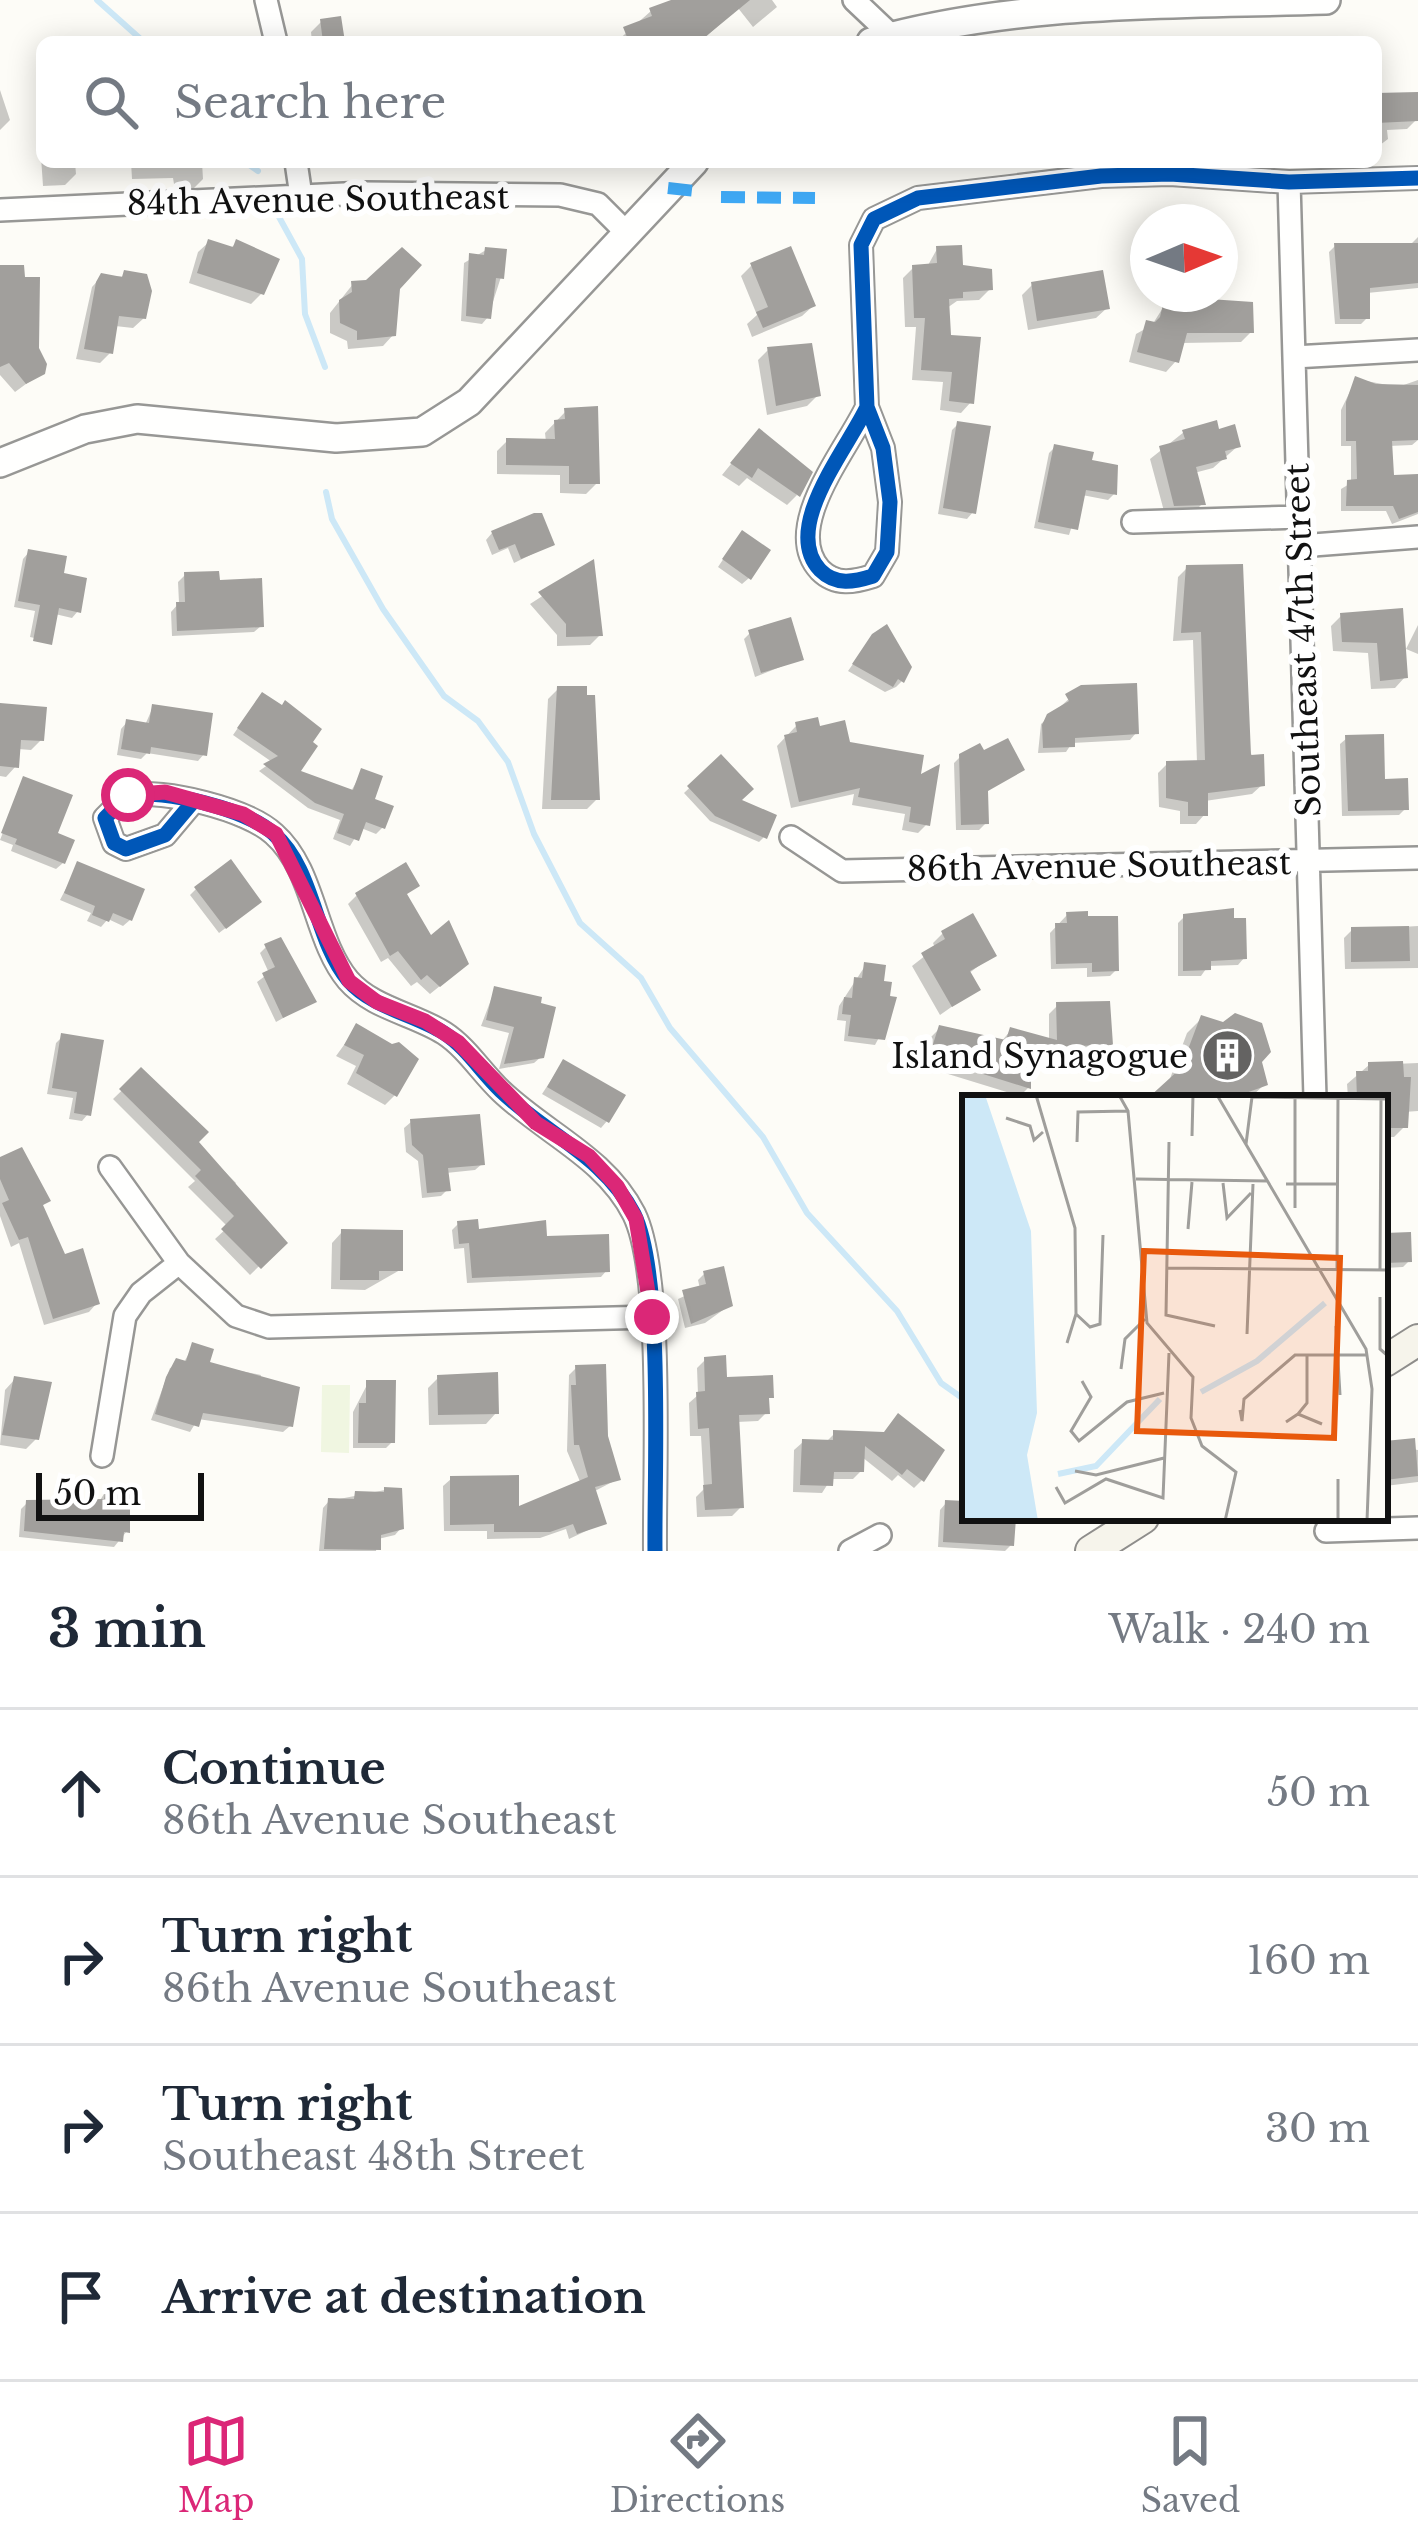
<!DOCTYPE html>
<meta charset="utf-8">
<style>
body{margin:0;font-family:"Libre Baskerville",serif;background:#f2f2f3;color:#1f2937}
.compass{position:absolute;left:1130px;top:204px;width:108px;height:108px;border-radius:50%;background:#fff;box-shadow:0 6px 30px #0003;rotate:88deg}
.scale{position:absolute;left:36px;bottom:30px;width:168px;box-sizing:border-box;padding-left:12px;border:6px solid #111;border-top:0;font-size:33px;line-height:42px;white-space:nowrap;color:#111;-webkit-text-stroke:9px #fff;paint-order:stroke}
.stop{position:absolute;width:36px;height:36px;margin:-27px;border:9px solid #db2777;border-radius:50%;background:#fff}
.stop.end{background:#db2777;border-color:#fff;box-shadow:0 3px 12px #0008}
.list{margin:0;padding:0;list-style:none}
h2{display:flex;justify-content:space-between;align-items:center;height:156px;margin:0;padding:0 48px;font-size:51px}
h2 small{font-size:39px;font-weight:400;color:#747a83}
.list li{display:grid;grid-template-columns:78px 1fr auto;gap:36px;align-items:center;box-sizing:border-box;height:168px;padding:0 48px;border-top:3px solid #e0e1e3}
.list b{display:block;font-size:45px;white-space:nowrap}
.list p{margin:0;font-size:39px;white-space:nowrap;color:#747a83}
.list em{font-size:39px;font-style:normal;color:#747a83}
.icon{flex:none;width:66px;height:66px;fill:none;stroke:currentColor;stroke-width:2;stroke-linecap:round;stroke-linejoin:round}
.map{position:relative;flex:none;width:1418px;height:1551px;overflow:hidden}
.search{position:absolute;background:#fff;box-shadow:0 6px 30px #0003;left:36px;right:36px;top:36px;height:132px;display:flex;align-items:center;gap:30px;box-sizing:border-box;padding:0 42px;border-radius:18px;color:#747a83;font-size:45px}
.sheet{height:828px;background:#fff}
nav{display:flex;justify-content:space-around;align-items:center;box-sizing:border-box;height:168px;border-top:3px solid #e0e1e3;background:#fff;font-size:33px;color:#747a83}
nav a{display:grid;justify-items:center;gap:6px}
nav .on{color:#db2777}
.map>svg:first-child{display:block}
.pitch{fill:#f0f6e1}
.shadow{fill:#0003}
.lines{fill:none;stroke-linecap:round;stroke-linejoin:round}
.stream{stroke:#cde8f7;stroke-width:6}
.building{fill:#a19f9c}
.minor-casing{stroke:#979795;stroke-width:26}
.tertiary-casing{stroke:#979795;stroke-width:32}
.secondary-casing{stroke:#8e8d8b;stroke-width:34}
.minor{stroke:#fffffe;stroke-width:21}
.tertiary{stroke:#fffffe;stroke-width:27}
.secondary{stroke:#f6f4eb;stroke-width:30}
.quiet{stroke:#3fa9f5;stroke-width:12;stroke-dasharray:24 12;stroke-linecap:butt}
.cycleway-casing{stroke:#fff;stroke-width:22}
.cycleway{stroke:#0057b8;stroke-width:15}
.route{stroke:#db2777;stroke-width:15}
.labels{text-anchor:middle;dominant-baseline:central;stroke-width:12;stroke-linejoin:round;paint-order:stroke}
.street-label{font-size:33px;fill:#111;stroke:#fff}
.poi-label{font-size:33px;fill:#111;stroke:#fff;text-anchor:end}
.inset-river{fill:none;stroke:#cde8f7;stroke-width:6}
.inset-road{fill:none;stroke:#9f9e9b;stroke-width:3}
.view{fill:#e8590c;fill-opacity:0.15;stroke:#e8590c;stroke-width:6}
.inset-edge{fill:none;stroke:#111;stroke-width:6}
</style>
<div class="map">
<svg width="1418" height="1551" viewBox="0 0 1418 1551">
<rect width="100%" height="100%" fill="#fdfcf7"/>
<path class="pitch" d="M322 1385H350L349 1453 321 1452Z"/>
<path class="shadow" d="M678 0H772L777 7 753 27 738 8 700 42H616L651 11Z
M321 22 343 42H312L311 32Z
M442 38 511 39V42H437Z
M0 90 10 120 0 130Z
M1376 96 1416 120 1407 129 1387 130 1388 139 1376 148Z
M42 110V162H75L76 174 65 185 43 186 38 113Z
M131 162H202L203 179 192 190H175L173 178 132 179Z
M1213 162H1245L1242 165Z
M1418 237V288L1367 293V318L1361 324H1335L1329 252 1335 246 1411 244Z
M209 242 230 249 236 243 262 293 251 304 189 283 198 252Z
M1148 244V273H1144L1142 247Z
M937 249 990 289 979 300 957 301 947 308 948 338 971 402 961 413 940 410 943 382 912 380 916 327H905L903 278 913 268 927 267Z
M486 250 501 277 488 317 482 324 461 321 464 263Z
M751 266 813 306 802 316 752 337 747 324 757 315 741 276Z
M102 276 145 277 144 318 133 328 115 326 110 353 100 363 76 359 92 287Z
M353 284 397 287 393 335 383 346 348 349 347 341 330 333V313Z
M1032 285 1107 308 1096 318 1028 330 1022 295Z
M1166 303 1251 332 1241 342 1182 343 1176 361 1166 372 1129 362 1136 334 1152 325Z
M0 335 36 348 41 373 15 392 0 375Z
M768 350 818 395 807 406 767 415 758 360Z
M1356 379 1398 387 1418 380V440L1412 445 1389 446 1391 478 1418 485V514L1392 524 1386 511H1341V489L1351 483V446H1341V410Z
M566 411 597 483 586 494 560 493V475L497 474V451L507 441 546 442 545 433Z
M958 424 973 512 967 519 938 514 952 430Z
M1184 432 1217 433 1238 446 1213 468 1194 473 1202 504 1192 514 1165 515 1150 459Z
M749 442 797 495 787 505 747 478 739 486 722 475Z
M1055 447 1088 462 1115 493 1108 500 1082 495 1069 535 1034 528 1049 453Z
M492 533 551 545 514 563 508 548 492 555 486 540Z
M736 540 749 578 742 584 718 567Z
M29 552 60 575 78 611 72 618 55 614 48 641 30 637 35 611 14 607 23 559Z
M592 564 600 635 590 645 557 646V635L530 604Z
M1187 568 1262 785 1252 794 1205 801V814L1196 824H1180V811L1159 807 1158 773 1167 764 1197 763 1193 640 1173 641 1178 577Z
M185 575 217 583 261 626 254 632 172 636 171 612 179 603 178 582Z
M1401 611 1405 677 1395 688 1371 689 1368 653 1333 651 1331 626 1341 616Z
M1418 625V654L1406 649Z
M750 633 800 659 755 677 744 639Z
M867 644 902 681 896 687 885 692 848 671Z
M1081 688 1136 733 1130 740 1072 743 1066 752 1038 753 1041 724Z
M558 689 597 799 587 809H542L548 699Z
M256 702 297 772 350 793 362 772 383 827 376 834 361 828 350 846 333 839 340 820 308 808 259 771 272 762 233 735Z
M0 706 41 740 31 750 18 749 16 766 6 777 0 776Z
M153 707 204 754 198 761 147 753 141 759 117 755 121 729 127 722 145 725Z
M797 725 818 730 916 780 927 824 918 833 902 830 905 814 852 805 854 794 791 808 777 746Z
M1347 738 1406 808 1399 815 1342 816 1340 744Z
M983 754 1021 769 985 792 986 823 979 830H956L954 763 961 756Z
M721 758 737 801 764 837 759 842 710 821 684 793Z
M24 779 54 835 63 863 56 869 11 851 13 845 0 840Z
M78 865 130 920 123 926 108 919 101 927 87 921 91 913 60 900Z
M417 885 404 896 456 973 430 994 417 982 411 986 388 958 381 962 348 904 357 895Z
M196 889 252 908 219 933 190 895Z
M1067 915 1116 970 1110 976 1087 977V968L1051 969 1050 933Z
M1185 916 1232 921 1244 958 1238 965 1208 966 1201 976H1178V923Z
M1418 926V968L1345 969 1344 938 1352 930Z
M943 933 993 955 968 974 977 989 940 1015 912 966 935 948 933 943Z
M266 947 314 1001 276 1022 257 982 269 973 260 953Z
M865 966 880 984 889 985 892 1013 875 1045 844 1041 846 1021 837 1020 839 1006Z
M495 989 541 1057 534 1063 499 1069 509 1033 481 1026Z
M1058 1005 1110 1044 1101 1053 1028 1055V1088L1020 1096 922 1066 931 1037 940 1028 1001 1042 1011 1030 1049 1040V1014Z
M1202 1018 1259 1061 1265 1084 1250 1098H1152L1168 1084 1187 1033Z
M357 1027 395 1095 385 1105 347 1084 356 1066 336 1056Z
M62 1037 88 1114 82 1121 69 1119 73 1098 47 1094 56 1043Z
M563 1062 607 1121 601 1128 542 1094Z
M1418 1063V1111L1404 1112 1405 1126 1394 1137H1385V1098H1348L1347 1084 1369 1065Z
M142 1071 195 1142 236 1183 231 1189 283 1243 250 1275 215 1239 228 1227 188 1187 195 1181 113 1099Z
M411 1122 482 1164 475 1170 446 1173 447 1190 441 1196 422 1198 418 1161 406 1152 404 1128Z
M0 1160 47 1201 41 1207 63 1257 97 1303 89 1312 44 1325 19 1243 11 1247 0 1216Z
M458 1224 476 1233 544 1239 607 1270 601 1277 467 1283 464 1248 454 1249 452 1230Z
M342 1232 400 1270 365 1290 331 1289 332 1243Z
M1385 1236 1409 1261 1403 1267 1385 1268Z
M704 1274 730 1305 705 1323 685 1328 678 1299 700 1289 698 1280Z
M193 1346 206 1364 261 1375 259 1382 290 1426 283 1432 198 1419 190 1432 151 1420 170 1368 183 1364Z
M706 1359 767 1412 758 1421 737 1422 741 1507 732 1516 697 1517 696 1497 704 1489 701 1436H690L689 1403 698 1395 697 1368Z
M576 1368 618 1479 593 1492 603 1523 569 1539 566 1529 540 1538 487 1539V1531H444L443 1486 451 1479 516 1511 581 1484 567 1451 569 1375Z
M438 1378 496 1413 486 1424 429 1425 428 1388Z
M15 1379 36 1439 26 1449 0 1445 5 1390Z
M368 1383 392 1442 386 1448H353V1412Z
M835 1433 883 1435 922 1480 914 1488 898 1475 892 1481 862 1457 861 1471 853 1479H831L822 1493 793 1492 794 1450 803 1442 825 1443Z
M1385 1444 1418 1450V1482L1385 1486Z
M107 1489 127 1531 114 1547 19 1537 21 1509 27 1503 99 1502Z
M385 1490 401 1528 395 1535 378 1539 376 1551H319L323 1508 329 1501Z
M946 1503 965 1504V1518H1013L1011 1545 1005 1551 938 1547 940 1510Z"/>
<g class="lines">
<path class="stream" d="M97 0 144 42
M245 162 258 171
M279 217 302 259 305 314 325 367
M326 492 332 519 383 609 444 696 478 721 508 762 534 834 580 923 641 978 670 1028 763 1137 807 1213 897 1311 941 1383 965 1400"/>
</g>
<path class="building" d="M671 0H750L699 42H629L623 27 652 16 649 8Z
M341 16 345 42H323L320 19Z
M1418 92V121L1376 123V93Z
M208 239 233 247 236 239 280 259 264 295 197 273Z
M1334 243H1418V283L1370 288V319H1340Z
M962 245 963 265 992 269 993 290 963 292V298L949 299 951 335 981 337 974 404 949 401 952 372 921 370 925 318H914L912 265 937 263 936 246Z
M791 246 816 306 763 328 756 312 768 307 750 263Z
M402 247 422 265 400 289 396 336 357 340V331L340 323 339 300 352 292 351 281 366 280Z
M485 247 507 249 504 279 496 278 491 319 466 316 469 253 484 255Z
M0 265H24L25 277H40L39 348 47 364 45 374 26 384 9 363 0 367Z
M124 270 147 274 152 291 146 319 119 316 113 354 84 349 96 282 101 273 122 277Z
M1103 270 1110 309 1037 321 1031 282Z
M1165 296 1253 302 1254 333H1187L1179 363 1137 352 1146 320 1155 322 1160 317Z
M812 343 821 396 776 406 767 347Z
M1355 376 1376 384 1418 385V440L1392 441 1394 475 1418 474V512L1399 519 1393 506H1346L1347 480 1357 479 1356 441H1346V402Z
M598 406 600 484H569V466L506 465V438L555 439 554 420 565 419 564 408Z
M1217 420 1219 429 1235 424 1241 447 1225 451 1227 459 1196 467 1206 505 1174 506 1159 446 1185 439 1182 430Z
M957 421 991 426 976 514 943 508Z
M759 428 813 472 800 497 758 468 752 478 730 463Z
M1054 444 1094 452 1092 460 1118 465 1117 495 1086 490 1078 530 1038 522Z
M534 513H542L555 545 521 559 515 544 499 550 491 531Z
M742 530 771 550 751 580 722 559Z
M28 549 67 556 64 573 87 578 81 613 59 608 52 645 33 641 40 605 18 601Z
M594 559 603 636 566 637V624L538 592Z
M1243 564 1251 755 1264 754 1265 786 1208 793V816H1188V802L1166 798V761L1205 760 1201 632 1181 633 1186 565Z
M219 571 220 580 262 578 264 627 177 631 176 602H185L184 572Z
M1403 608 1408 678 1380 681 1377 643 1342 642 1340 613Z
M791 617 804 660 761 673 748 630Z
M887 624 912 667 904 683 898 679 893 687 852 664 872 634Z
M1137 683 1139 734 1075 738V747L1043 748 1042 725 1047 714 1069 701 1065 694 1081 685Z
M557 686H587V695H595L600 800H551Z
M262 692 282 705 285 700 322 729 313 742 318 746 301 771 353 790 361 768 383 776 375 799 394 806 385 829 366 822 359 841 337 833 344 814 315 803 263 764 278 756 237 728Z
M0 703 47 707 44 741 21 740 19 768 0 766Z
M152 704 213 713 207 756 151 747 150 754 121 749 126 719 149 723Z
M818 717 820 726 845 720 850 742 924 755 921 774 940 764 930 826 909 822 911 807 858 797 860 788 799 802 784 735 797 732 795 722Z
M1384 734 1385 779 1408 778 1409 810 1348 811 1345 735Z
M1008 738 1025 770 988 791 989 824 961 825 959 754 980 743 984 750Z
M721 754 754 789 742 800 777 815 767 839 715 816 687 786Z
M23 776 73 795 58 833 75 840 65 864 15 844 17 839 1 833Z
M231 859 262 902 226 929 194 887Z
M77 861 145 889 132 921 113 913 109 922 92 915 95 906 64 893Z
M406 862 420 886 407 894 431 935 449 920 469 964 440 987 427 975 421 980 398 951 390 956 355 893Z
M1234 908V918H1246L1247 959 1211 961V970L1183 971V914Z
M1088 911V916H1118L1119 971 1092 972V963L1056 964 1055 923H1067L1066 912Z
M973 913 997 956 970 971 981 990 952 1007 921 953 945 939 941 931Z
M1409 926 1410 961 1351 962V927Z
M281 937 317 1002 283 1018 262 973 275 967 264 944Z
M864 962 886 965 884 981 892 982 890 996 897 997 885 1040 848 1036 851 1015 842 1014 844 997 852 998 854 977 862 978Z
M494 986 542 997 541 1003 556 1007 544 1058 504 1064 514 1027 486 1020Z
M1110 1001 1113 1045 1031 1047V1089L929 1057 939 1025 1006 1040 1010 1027 1057 1040 1056 1002Z
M1235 1013 1262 1023 1271 1052 1262 1062 1268 1085 1232 1098H1148L1181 1068 1201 1015 1223 1022Z
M356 1023 392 1044 399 1042 419 1059 397 1097 356 1073 364 1055 344 1045Z
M61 1033 104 1040 91 1116 74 1113 77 1092 52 1088Z
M563 1059 626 1095 609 1123 547 1087Z
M1403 1061 1404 1077H1411L1408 1128H1385V1098H1357L1356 1071H1368V1062Z
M141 1067 209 1132 199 1142 288 1243 261 1269 221 1229 234 1216 195 1176 201 1170 119 1089Z
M480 1114 485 1165 448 1168 451 1191 427 1193 423 1155 412 1145 410 1119Z
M22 1147 51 1201 43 1205 65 1254 83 1248 100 1304 53 1319 28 1237 19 1240 2 1203 9 1200 0 1179V1157Z
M478 1219 479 1229 546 1220 547 1236 609 1234 610 1272 472 1278 469 1243 459 1244 457 1221Z
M341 1229 403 1230V1271H379V1280H340Z
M1411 1232 1412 1262 1385 1263V1233Z
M724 1266 733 1306 691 1324 682 1290 706 1284 703 1271Z
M192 1342 214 1349 210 1362 300 1387 293 1427 203 1413 199 1427 155 1414 166 1377 176 1358 186 1361Z
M726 1355 727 1377 773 1375 774 1398H769L770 1414 739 1415 744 1508 705 1510 703 1485 712 1484 709 1428 698 1429 696 1392 705 1391 704 1357Z
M606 1364 608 1436 621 1480 595 1487 607 1524 577 1534 573 1524 550 1532H494V1524L450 1525V1476L519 1475V1506L588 1477 579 1445H574L571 1385H576L575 1365Z
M498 1372 499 1414 438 1415 437 1375Z
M14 1376 52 1382 39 1440 2 1435Z
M366 1380H396L395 1443H358L359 1403H366Z
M898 1413 945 1450 924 1482 907 1469 902 1475 865 1446 864 1472H834L833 1486 800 1485 802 1439 833 1440V1430L884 1432Z
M1415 1438 1418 1476 1385 1480V1441Z
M106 1486 130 1490V1533L124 1532 123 1542 24 1531 26 1500 104 1499Z
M384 1487 402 1488 404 1529 381 1535V1550L324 1549 328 1498 354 1499 355 1491 384 1492Z
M945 1500 965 1501V1518H1016L1014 1546 943 1542Z"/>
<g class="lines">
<defs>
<path id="minor" d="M266 0 276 42
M854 0 892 36
M296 162 301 196
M1289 182 1315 1098
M0 210 365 193 560 195 598 204 625 231
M1294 357 1418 350
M867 407C846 451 781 528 820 570 836 586 854 582 873 576L887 552 890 502 883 448 867 407 861 245 874 219 918 198 1101 176 1170 174 1289 182 1418 178
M1133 522 1299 517
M1300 546 1418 537
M192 803 165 835 126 849 114 843 105 818 128 795C164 789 247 809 274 834 315 870 314 939 348 980 372 1008 414 1014 444 1033 467 1048 481 1072 501 1091 546 1134 605 1157 634 1214 664 1275 654 1475 655 1551
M791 837 842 871 1418 858
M179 1263 236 1316 269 1327 652 1317
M102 1456 125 1316 141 1293 179 1263 110 1167
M1326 1531 1418 1528
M850 1551 880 1535"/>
<path id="tertiary" d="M871 42C1018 0 1174 5 1326 0
M0 463 85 429 137 419 336 438 422 432 469 402 694 162"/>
<path id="secondary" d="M1385 1361 1418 1340
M1091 1551 1143 1518"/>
</defs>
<use href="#minor" class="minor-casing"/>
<use href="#tertiary" class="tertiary-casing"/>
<use href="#secondary" class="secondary-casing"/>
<use href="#minor" class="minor"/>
<use href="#tertiary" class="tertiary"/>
<use href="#secondary" class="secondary"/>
<path class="quiet" d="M668 188 695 191
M721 197 815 198"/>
<defs>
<path id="cycleway" d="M867 407C846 451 781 528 820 570 836 586 854 582 873 576L887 552 890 502 883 448 867 407 861 245 874 219 918 198 1101 176 1170 174 1289 182 1418 178
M192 803 165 835 126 849 114 843 105 818 128 795C164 789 247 809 274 834 315 870 314 939 348 980 372 1008 414 1014 444 1033 467 1048 481 1072 501 1091 546 1134 605 1157 634 1214 664 1275 654 1475 655 1551"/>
</defs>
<use href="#cycleway" class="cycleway-casing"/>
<use href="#cycleway" class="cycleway"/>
</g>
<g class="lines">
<path class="route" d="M128 795 165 792 243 814 276 834 349 981 377 1002 425 1021 458 1042 536 1123 589 1156 617 1186 636 1219 652 1317"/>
</g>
<defs>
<symbol id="building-disc" viewBox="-11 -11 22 22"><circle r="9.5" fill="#646362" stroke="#fff"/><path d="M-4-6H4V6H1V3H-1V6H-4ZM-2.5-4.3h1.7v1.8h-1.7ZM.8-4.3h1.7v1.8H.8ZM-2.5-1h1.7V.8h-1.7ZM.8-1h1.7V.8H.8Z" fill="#fff"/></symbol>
</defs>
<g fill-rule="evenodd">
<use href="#building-disc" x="1198" y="1026" width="59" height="59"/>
</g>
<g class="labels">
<g class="street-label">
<text transform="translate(318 200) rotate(-1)">84th Avenue Southeast</text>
<text transform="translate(1303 640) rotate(-92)">Southeast 47th Street</text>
<text transform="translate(1099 866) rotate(-1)">86th Avenue Southeast</text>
</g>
<g class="poi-label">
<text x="1188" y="1056">Island Synagogue</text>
</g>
</g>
<g transform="translate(962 1095)">
<rect width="426" height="426" fill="#fdfcf7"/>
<path d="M0 0H23L69 136 75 318 65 360 76 426H0Z" fill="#cde8f7"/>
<path class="inset-river" d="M239 297 295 266 363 208M96 379 134 371 198 304"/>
<path class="inset-road" d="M74 0 113 133 114 219 105 248M157 0 166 16 185 228 231 282 229 323 240 351 274 377 263 426M255 0 404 254 410 294 405 426M290 2 426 4M44 23 68 31 72 45 81 37M230 41 231 0M115 47 116 17 166 16M207 47 204 220 253 231M284 49 290 2M174 84 306 86M261 88 265 123 289 98M324 89H376M333 113V2M226 134 230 87M204 173 426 175M375 174 376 0M418 175 419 4M418 202V254L426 261M114 219 128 232 138 229 141 140M374 231 378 300M285 239 291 89M159 274 163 244 183 224M120 286 129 302 109 336 117 346 165 307 202 298M278 315 280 326 282 304 333 260H406M336 319 345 308V259M324 327 336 319 360 329M113 376 134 380 202 363M94 392 103 408 144 384 201 403 207 258M376 426V384"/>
<path class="view" d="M182 156 378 163 372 343 175 336Z"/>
<rect width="426" height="426" class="inset-edge"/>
</g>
</svg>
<svg class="compass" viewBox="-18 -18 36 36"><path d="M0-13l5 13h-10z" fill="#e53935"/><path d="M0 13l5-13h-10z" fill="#747a83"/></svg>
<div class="scale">50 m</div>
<div class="stop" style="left:128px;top:795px"></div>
<div class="stop end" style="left:652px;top:1317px"></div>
<div class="search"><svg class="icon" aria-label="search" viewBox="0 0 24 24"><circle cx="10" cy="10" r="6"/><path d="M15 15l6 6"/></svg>Search here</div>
</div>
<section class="sheet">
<h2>3 min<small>Walk · 240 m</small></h2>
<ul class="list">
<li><svg class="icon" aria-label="ahead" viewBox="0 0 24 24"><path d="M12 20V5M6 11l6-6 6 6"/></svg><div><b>Continue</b><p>86th Avenue Southeast</p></div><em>50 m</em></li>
<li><svg class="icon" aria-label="right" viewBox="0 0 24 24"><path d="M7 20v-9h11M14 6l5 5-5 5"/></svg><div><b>Turn right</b><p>86th Avenue Southeast</p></div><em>160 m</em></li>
<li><svg class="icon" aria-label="right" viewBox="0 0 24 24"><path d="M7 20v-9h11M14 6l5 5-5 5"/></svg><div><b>Turn right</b><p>Southeast 48th Street</p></div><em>30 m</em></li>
<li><svg class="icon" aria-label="arrive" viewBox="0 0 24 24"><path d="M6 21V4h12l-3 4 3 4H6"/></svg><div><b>Arrive at destination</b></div></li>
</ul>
</section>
<nav>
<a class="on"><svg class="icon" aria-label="map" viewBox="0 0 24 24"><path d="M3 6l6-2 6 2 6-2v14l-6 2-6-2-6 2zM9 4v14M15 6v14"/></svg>Map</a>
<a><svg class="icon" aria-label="directions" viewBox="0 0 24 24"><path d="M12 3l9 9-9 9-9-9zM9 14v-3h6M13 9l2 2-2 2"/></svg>Directions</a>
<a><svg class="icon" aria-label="saved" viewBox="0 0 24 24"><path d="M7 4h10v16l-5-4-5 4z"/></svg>Saved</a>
</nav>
